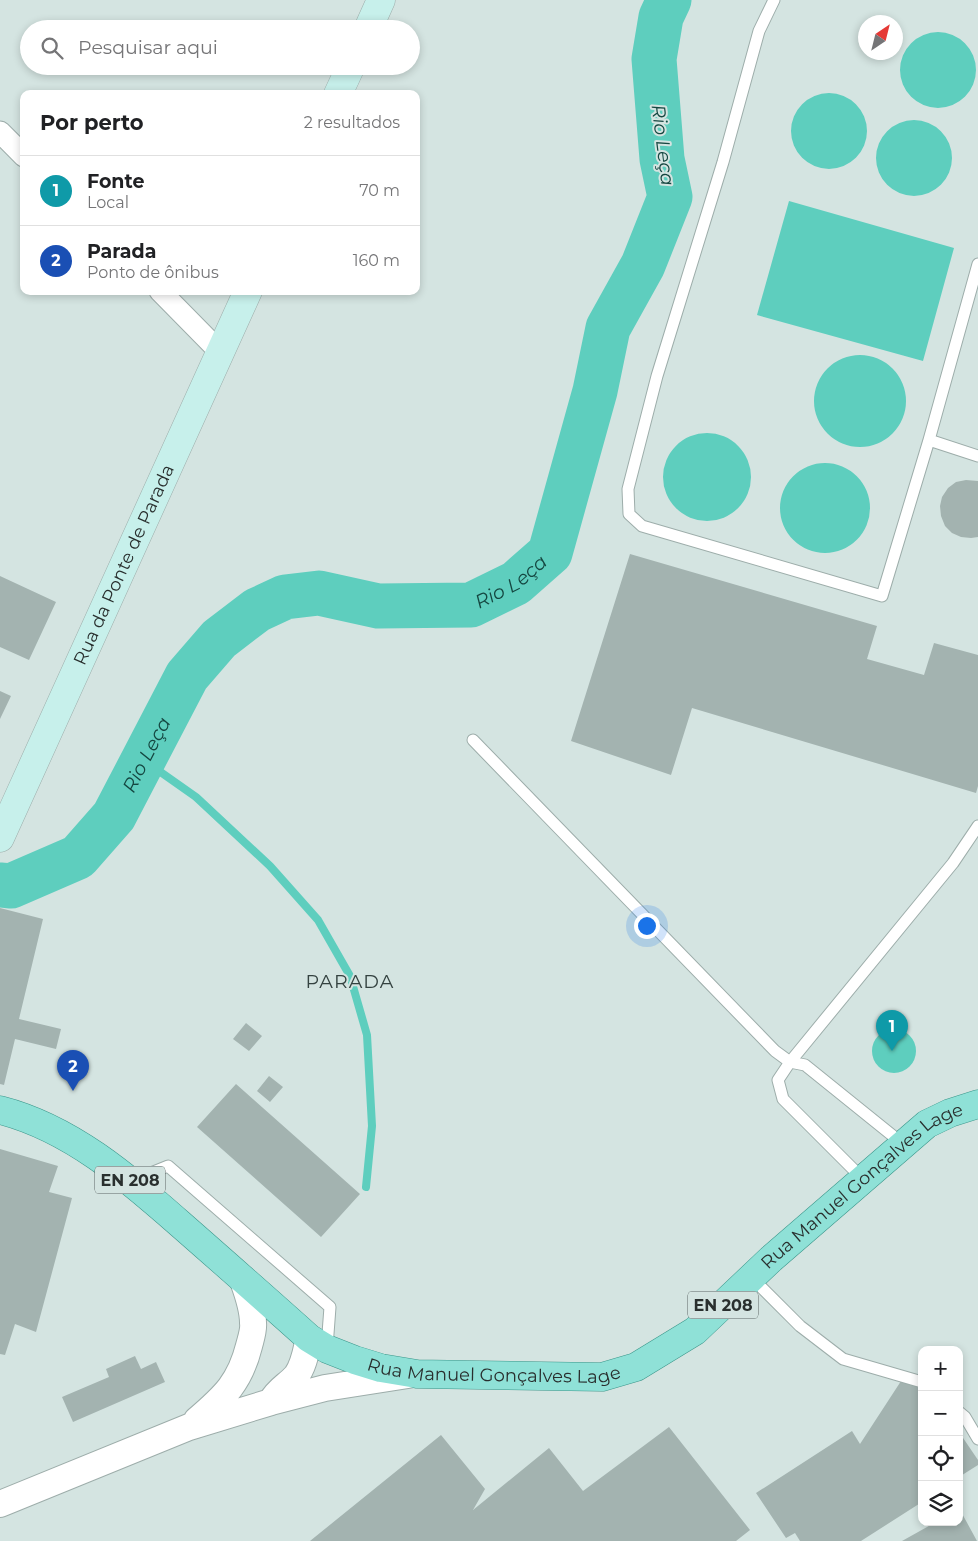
<!DOCTYPE html>
<html lang="pt">
<meta charset="utf-8">
<style>
body{margin:0;font-family:Montserrat,sans-serif;background:#f6f6f6;color:#202124}
.controls{position:absolute;right:15px;bottom:15px;display:grid;overflow:hidden;border-radius:10px;box-shadow:0 2px 8px #0003}
.controls button{width:45px;height:45px;display:grid;place-items:center;padding:0;border:0;border-bottom:1px solid #e0e0e0;background:#fff;color:#202124;font:25px sans-serif}
.compass{position:absolute;left:858px;top:15px;width:45px;height:45px;border-radius:50%;background:#fff;box-shadow:0 2px 8px #0003;rotate:35deg}
.you{position:absolute;left:646px;top:925px;width:18px;height:18px;margin:-12px;border:4px solid #fff;border-radius:50%;background:#1a73e8;box-shadow:0 0 0 8px #1a73e833}
.badge{display:grid;place-items:center;width:32px;height:32px;border-radius:50%;background:#d93025;color:#fff;font-size:16px;font-weight:700}
.pin{position:absolute;translate:-50% -41px;filter:drop-shadow(0 1px 2px #0008)}
.pin::after{content:'';position:absolute;top:26px;width:18px;height:15px;background:inherit;clip-path:polygon(0 0,100% 0,50% 100%)}
.list{margin:0;padding:0;list-style:none}
h2{display:flex;justify-content:space-between;align-items:center;height:65px;margin:0;padding:0 20px;font-size:21px}
h2 small{font-size:16px;font-weight:400;color:#757577}
.list li{display:grid;grid-template-columns:32px 1fr auto;gap:15px;align-items:center;box-sizing:border-box;height:70px;padding:0 20px;border-top:1px solid #e0e0e0}
.list b{display:block;font-size:19px;white-space:nowrap}
.list p{margin:0;font-size:16px;white-space:nowrap;color:#757577}
.list em{font-size:16px;font-style:normal;color:#757577}
.icon{flex:none;width:28px;height:28px;fill:none;stroke:currentColor;stroke-width:2;stroke-linecap:round;stroke-linejoin:round}
.map{position:relative;flex:none;width:978px;height:1541px;overflow:hidden}
.search{position:absolute;background:#fff;box-shadow:0 2px 8px #0003;left:20px;top:20px;width:400px;height:55px;display:flex;align-items:center;gap:12px;box-sizing:border-box;padding:0 18px;border-radius:28px;color:#757577;font-size:19px}
.panel{position:absolute;background:#fff;box-shadow:0 2px 8px #0003;left:20px;top:90px;width:400px;height:205px;border-radius:10px}
.map>svg:first-child{display:block}
.water{fill:#5ecebe}
.lines{fill:none;stroke-linecap:round;stroke-linejoin:round}
.stream{stroke:#5ecebe;stroke-width:8}
.river{stroke:#5ecebe;stroke-width:45}
.building{fill:#a3b3b0}
.service-casing{stroke:#9dadaa;stroke-width:13}
.minor-casing{stroke:#9dadaa;stroke-width:23}
.tertiary-casing{stroke:#9dadaa;stroke-width:28}
.secondary-casing{stroke:#9dadaa;stroke-width:29}
.primary-casing{stroke:#3b968a;stroke-width:29}
.service{stroke:#fff;stroke-width:11}
.minor{stroke:#fff;stroke-width:21}
.tertiary{stroke:#fff;stroke-width:26}
.secondary{stroke:#c7f0eb;stroke-width:28}
.primary{stroke:#8fe1d7;stroke-width:28}
.labels{text-anchor:middle;dominant-baseline:central;stroke-width:4;stroke-linejoin:round;paint-order:stroke}
.shield{fill:#d4e4e1;stroke:#5c6564;stroke-width:1}
.shield-label{font-size:16px;font-weight:bold;fill:#292f2e}
.street-label{font-size:18px;fill:#292f2e;stroke:#d4e4e1}
.water-label{font-size:19px;font-style:italic;fill:#154741;stroke:#d4e4e1}
.neighbourhood-label{font-size:19px;letter-spacing:1px;fill:#344240;stroke:#d4e4e1}
</style>
<div class="map">
<svg width="978" height="1541" viewBox="0 0 978 1541">
<rect width="100%" height="100%" fill="#d4e4e1"/>
<path class="water" d="M900 70a38 38 0 1 1 76 0a38 38 0 1 1-76 0Z
M791 131a38 38 0 1 1 76 0a38 38 0 1 1-76 0Z
M876 158a38 38 0 1 1 76 0a38 38 0 1 1-76 0Z
M789 201 954 248 923 361 757 315Z
M814 401a46 46 0 1 1 92 0a46 46 0 1 1-92 0Z
M663 477a44 44 0 1 1 88 0a44 44 0 1 1-88 0Z
M780 508a45 45 0 1 1 90 0a45 45 0 1 1-90 0Z
M872 1051a22 22 0 1 1 44 0a22 22 0 1 1-44 0Z"/>
<g class="lines">
<path class="stream" d="M142 759 196 797 270 866 318 920 350 976 367 1035 372 1126 366 1187"/>
<path class="river" id="s1" d="M0 885 11 886 78 857 114 816 187 676 219 639 257 610 285 597 319 593 378 606 471 605 516 583 550 553 595 391 608 328 643 265 670 197 662 159 654 59 661 17 669 0"/>
</g>
<path class="building" d="M966 480 978 481V537L971 538 961 537 952 533 945 526 941 516 940 506 942 497 948 488 956 482Z
M630 554 877 626 867 659 924 675 934 643 978 655V786L976 793 692 708 671 775 571 741Z
M0 576 56 602 29 660 0 647Z
M0 691 11 696 0 719Z
M0 908 43 919 19 1019 61 1029 56 1049 15 1039 4 1085 0 1084Z
M246 1023 262 1036 249 1051 233 1039Z
M269 1076 283 1087 270 1102 257 1091Z
M236 1084 360 1194 321 1237 197 1127Z
M0 1149 58 1166 49 1192 72 1198 36 1332 15 1324 5 1355 0 1354Z
M135 1356 141 1369 156 1362 165 1382 73 1422 62 1397 109 1377 106 1369Z
M903 1378 922 1390V1502L861 1541H800L795 1533 786 1538 756 1493 852 1431 860 1444Z
M669 1427 750 1530 736 1541H310L441 1435 485 1489 473 1510 549 1448 583 1491Z
M959 1432 978 1460V1465L959 1477Z
M959 1508 977 1541H902L936 1522H959Z"/>
<g class="lines">
<defs>
<path id="service" d="M774 0 759 31 723 162 657 376 628 489 629 514 642 526 882 596 929 440 978 456
M929 440 978 264
M473 740 775 1051 790 1062 805 1065 903 1144
M863 1179 783 1099 778 1080 790 1062 953 863 978 826
M131 1181 168 1166 330 1307 327 1347
M752 1278 800 1326 843 1359 922 1382
M959 1412 965 1417 978 1439"/>
<path id="minor" d="M0 132 24 156
M160 291 220 352"/>
<path id="tertiary" d="M271 1402C278 1389 287 1386 296 1376 304 1366 306 1351 309 1338
M197 1420C225 1396 240 1382 249 1346 251 1338 254 1330 253 1323 253 1307 247 1292 242 1278
M0 1504 189 1427 271 1402 325 1388 408 1375"/>
<g id="secondary">
<path d="M368 29 381 0"/>
<path d="M338 94 351 66"/>
<path id="s2" d="M0 838 248 291"/>
</g>
<g id="primary">
<path id="s3" d="M0 1110C74 1129 131 1181 187 1230 228 1266 269 1302 309 1338L327 1349 355 1360 381 1368 417 1374 602 1377 636 1367 695 1331 771 1259 927 1124 950 1113 978 1104"/>
</g>
</defs>
<use href="#service" class="service-casing"/>
<use href="#minor" class="minor-casing"/>
<use href="#tertiary" class="tertiary-casing"/>
<use href="#secondary" class="secondary-casing"/>
<use href="#primary" class="primary-casing"/>
<use href="#service" class="service"/>
<use href="#minor" class="minor"/>
<use href="#tertiary" class="tertiary"/>
<use href="#secondary" class="secondary"/>
<use href="#primary" class="primary"/>
</g>
<g class="labels">
<g class="shield">
<rect x="95" y="1166.5" width="70" height="27" rx="4"/>
<rect x="688" y="1291.5" width="70" height="27" rx="4"/>
</g>
<g class="shield-label">
<text x="130" y="1180">EN 208</text>
<text x="723" y="1305">EN 208</text>
</g>
<g class="street-label">
<text stroke="none"><textPath href="#s2" startOffset="300">Rua da Ponte de Parada</textPath></text>
<text stroke="none"><textPath href="#s3" startOffset="1014">Rua Manuel Gonçalves Lage</textPath></text>
<text stroke="none"><textPath href="#s3" startOffset="579">Rua Manuel Gonçalves Lage</textPath></text>
</g>
<g class="water-label">
<text transform="translate(663 145) rotate(83)">Rio Leça</text>
<text stroke="none"><textPath href="#s1" startOffset="658">Rio Leça</textPath></text>
<text stroke="none"><textPath href="#s1" startOffset="208">Rio Leça</textPath></text>
</g>
<g class="neighbourhood-label">
<text x="350" y="981">PARADA</text>
</g>
</g>
</svg>
<div class="controls">
<button>+</button>
<button>−</button>
<button><svg class="icon" aria-label="locate" viewBox="0 0 24 24"><circle cx="12" cy="12" r="6"/><path d="M12 2v4M12 18v4M2 12h4M18 12h4"/></svg></button>
<button><svg class="icon" aria-label="layers" viewBox="0 0 24 24"><path d="M12 4l9 5-9 5-9-5zM3 14l9 5 9-5"/></svg></button>
</div>
<svg class="compass" viewBox="-18 -18 36 36"><path d="M0-13l5 13h-10z" fill="#e53935"/><path d="M0 13l5-13h-10z" fill="#757577"/></svg>
<div class="you"></div>
<div class="pin badge" style="left:892px;top:1051px;background:#0f9aa8">1</div>
<div class="pin badge" style="left:73px;top:1091px;background:#1a4fb4">2</div>
<div class="search"><svg class="icon" aria-label="search" viewBox="0 0 24 24"><circle cx="10" cy="10" r="6"/><path d="M15 15l6 6"/></svg>Pesquisar aqui</div>
<section class="panel">
<h2>Por perto<small>2 resultados</small></h2>
<ul class="list">
<li><span class="badge" style="background:#0f9aa8">1</span><div><b>Fonte</b><p>Local</p></div><em>70 m</em></li>
<li><span class="badge" style="background:#1a4fb4">2</span><div><b>Parada</b><p>Ponto de ônibus</p></div><em>160 m</em></li>
</ul>
</section>
</div>
